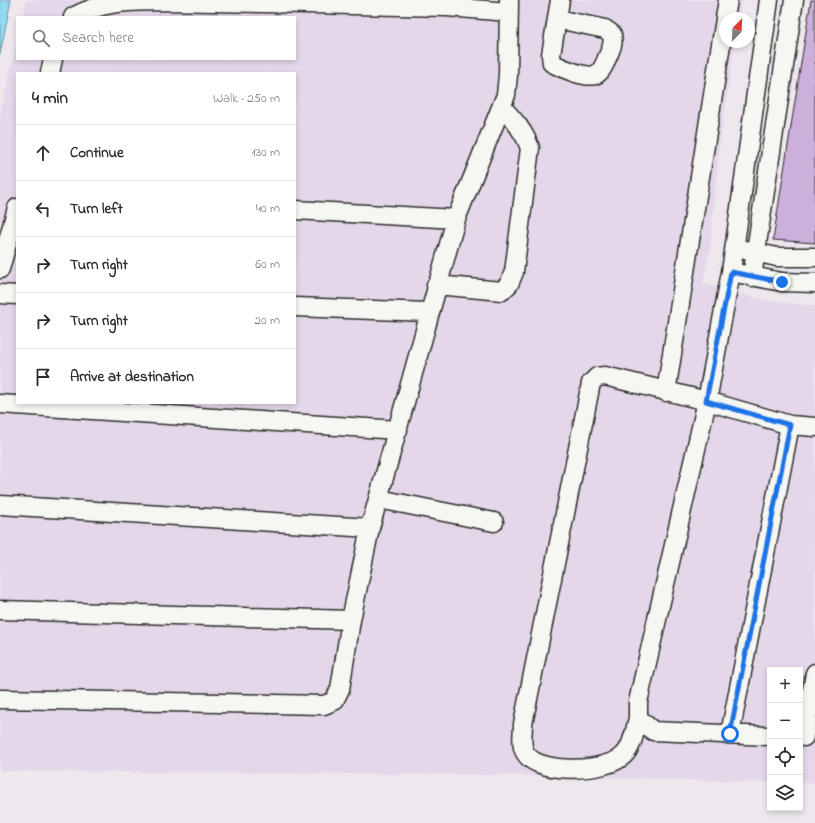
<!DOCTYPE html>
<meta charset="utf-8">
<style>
body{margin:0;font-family:"Indie Flower",sans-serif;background:#f7f7f7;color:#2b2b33}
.controls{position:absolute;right:12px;bottom:12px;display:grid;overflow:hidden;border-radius:0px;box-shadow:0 2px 6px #0003}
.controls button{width:36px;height:36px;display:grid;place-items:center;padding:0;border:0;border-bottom:1px solid #e1e1e2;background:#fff;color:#2b2b33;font:20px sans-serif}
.compass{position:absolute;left:719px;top:12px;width:36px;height:36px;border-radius:50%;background:#fff;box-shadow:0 2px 6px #0003;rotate:24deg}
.stop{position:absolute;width:12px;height:12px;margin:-9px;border:3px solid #1a73e8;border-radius:50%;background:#fff}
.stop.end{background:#1a73e8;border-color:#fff;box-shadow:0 1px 4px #0008}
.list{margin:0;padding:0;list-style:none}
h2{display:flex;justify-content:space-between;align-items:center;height:52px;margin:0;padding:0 16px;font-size:17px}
h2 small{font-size:13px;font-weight:400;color:#7c7c81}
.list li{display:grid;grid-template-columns:26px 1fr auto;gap:12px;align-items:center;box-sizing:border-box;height:56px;padding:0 16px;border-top:1px solid #e1e1e2}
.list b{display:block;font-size:15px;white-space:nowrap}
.list em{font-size:13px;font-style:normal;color:#7c7c81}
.icon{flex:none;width:22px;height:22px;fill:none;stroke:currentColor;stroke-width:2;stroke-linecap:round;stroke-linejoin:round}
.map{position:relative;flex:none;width:815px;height:823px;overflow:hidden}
.search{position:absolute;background:#fff;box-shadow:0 2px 6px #0003;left:16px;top:16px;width:280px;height:44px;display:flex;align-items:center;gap:10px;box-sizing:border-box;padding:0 14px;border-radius:0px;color:#7c7c81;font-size:15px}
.panel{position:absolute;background:#fff;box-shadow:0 2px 6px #0003;left:16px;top:72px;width:280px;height:332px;border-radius:0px}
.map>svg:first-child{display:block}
.built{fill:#e4d7e9;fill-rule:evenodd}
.water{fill:#92daf4;stroke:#6994a4}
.building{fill:#cdafdc;stroke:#2b2b2b}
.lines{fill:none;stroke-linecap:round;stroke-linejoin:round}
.minor-casing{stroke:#2b2b2b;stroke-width:21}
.minor{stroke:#f6f6f2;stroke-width:18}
.route{stroke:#1a73e8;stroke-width:5}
</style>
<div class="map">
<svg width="815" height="823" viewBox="0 0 815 823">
<rect width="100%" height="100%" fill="#eee8ee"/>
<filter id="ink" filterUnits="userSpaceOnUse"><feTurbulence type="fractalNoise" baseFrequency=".025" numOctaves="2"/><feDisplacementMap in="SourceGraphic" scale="8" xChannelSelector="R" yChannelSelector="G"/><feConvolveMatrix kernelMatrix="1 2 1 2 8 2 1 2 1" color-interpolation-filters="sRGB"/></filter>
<g filter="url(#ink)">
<path class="built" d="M26 0H741L739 18H725V42H735L719 149 710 250 703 284 766 300 815 306V783H800V670H770V782L504 775 0 771V116L17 43V59H295V17H23ZM17 73H295V403H17Z"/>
<path class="water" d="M0 0H11L0 54Z"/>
<path class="building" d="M811 0H815V243L773 240Z"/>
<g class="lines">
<defs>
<path id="minor" d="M769 0 731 272 782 282 815 283
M73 17C104 0 131 2 165 1L447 7 509 12
M725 18 728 0
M557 19 605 29 612 34C614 43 611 49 607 58 605 63 603 70 597 74 589 80 561 68 552 63L551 55 560 0
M50 73 53 59
M295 210 456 219
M745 250 777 257H815
M0 269 17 208
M752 277 794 0
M436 285 502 291 509 284 514 272 530 148C524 131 514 120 502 107
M0 294 17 295
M295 307 428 312
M666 392 725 19
M0 404 398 430
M379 499 494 522
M0 505 370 528
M0 610 351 620
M0 699 324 705 334 701 340 689 351 620 370 528 456 219 506 95 508 75 509 0
M638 718C635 730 633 746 624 755 608 772 539 775 526 754 520 746 523 734 523 724L591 383 597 377 605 376 707 401 731 272
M730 734 790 425
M770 736 653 731 638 718V702L707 401 790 425 815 427
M804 737 815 673"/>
</defs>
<use href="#minor" class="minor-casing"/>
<use href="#minor" class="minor"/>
</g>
</g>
<g class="lines" filter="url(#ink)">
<path class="route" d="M730 734 790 425 706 401 731 272 782 282"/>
</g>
</svg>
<div class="controls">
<button>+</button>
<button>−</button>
<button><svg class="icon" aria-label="locate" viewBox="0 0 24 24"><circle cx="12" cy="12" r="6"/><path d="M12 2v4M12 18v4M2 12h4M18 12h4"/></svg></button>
<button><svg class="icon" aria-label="layers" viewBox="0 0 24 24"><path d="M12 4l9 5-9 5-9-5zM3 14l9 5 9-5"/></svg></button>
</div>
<svg class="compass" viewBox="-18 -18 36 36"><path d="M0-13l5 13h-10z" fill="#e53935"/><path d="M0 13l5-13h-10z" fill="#7c7c81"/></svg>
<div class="stop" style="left:730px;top:734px"></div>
<div class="stop end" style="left:782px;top:282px"></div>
<div class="search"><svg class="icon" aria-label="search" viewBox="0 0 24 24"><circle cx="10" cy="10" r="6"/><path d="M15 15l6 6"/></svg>Search here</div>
<section class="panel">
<h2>4 min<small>Walk · 250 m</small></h2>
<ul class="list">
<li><svg class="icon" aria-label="ahead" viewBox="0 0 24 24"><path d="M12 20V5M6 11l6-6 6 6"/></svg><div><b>Continue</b></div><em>130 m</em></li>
<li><svg class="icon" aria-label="left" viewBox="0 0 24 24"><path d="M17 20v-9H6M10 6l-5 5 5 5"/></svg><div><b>Turn left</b></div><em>40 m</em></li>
<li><svg class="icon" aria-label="right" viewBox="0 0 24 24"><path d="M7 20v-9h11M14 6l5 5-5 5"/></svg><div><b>Turn right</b></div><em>60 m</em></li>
<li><svg class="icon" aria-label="right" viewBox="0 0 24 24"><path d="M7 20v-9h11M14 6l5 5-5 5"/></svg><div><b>Turn right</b></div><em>20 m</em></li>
<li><svg class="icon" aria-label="arrive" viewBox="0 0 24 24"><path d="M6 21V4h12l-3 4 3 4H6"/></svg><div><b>Arrive at destination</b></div></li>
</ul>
</section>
</div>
